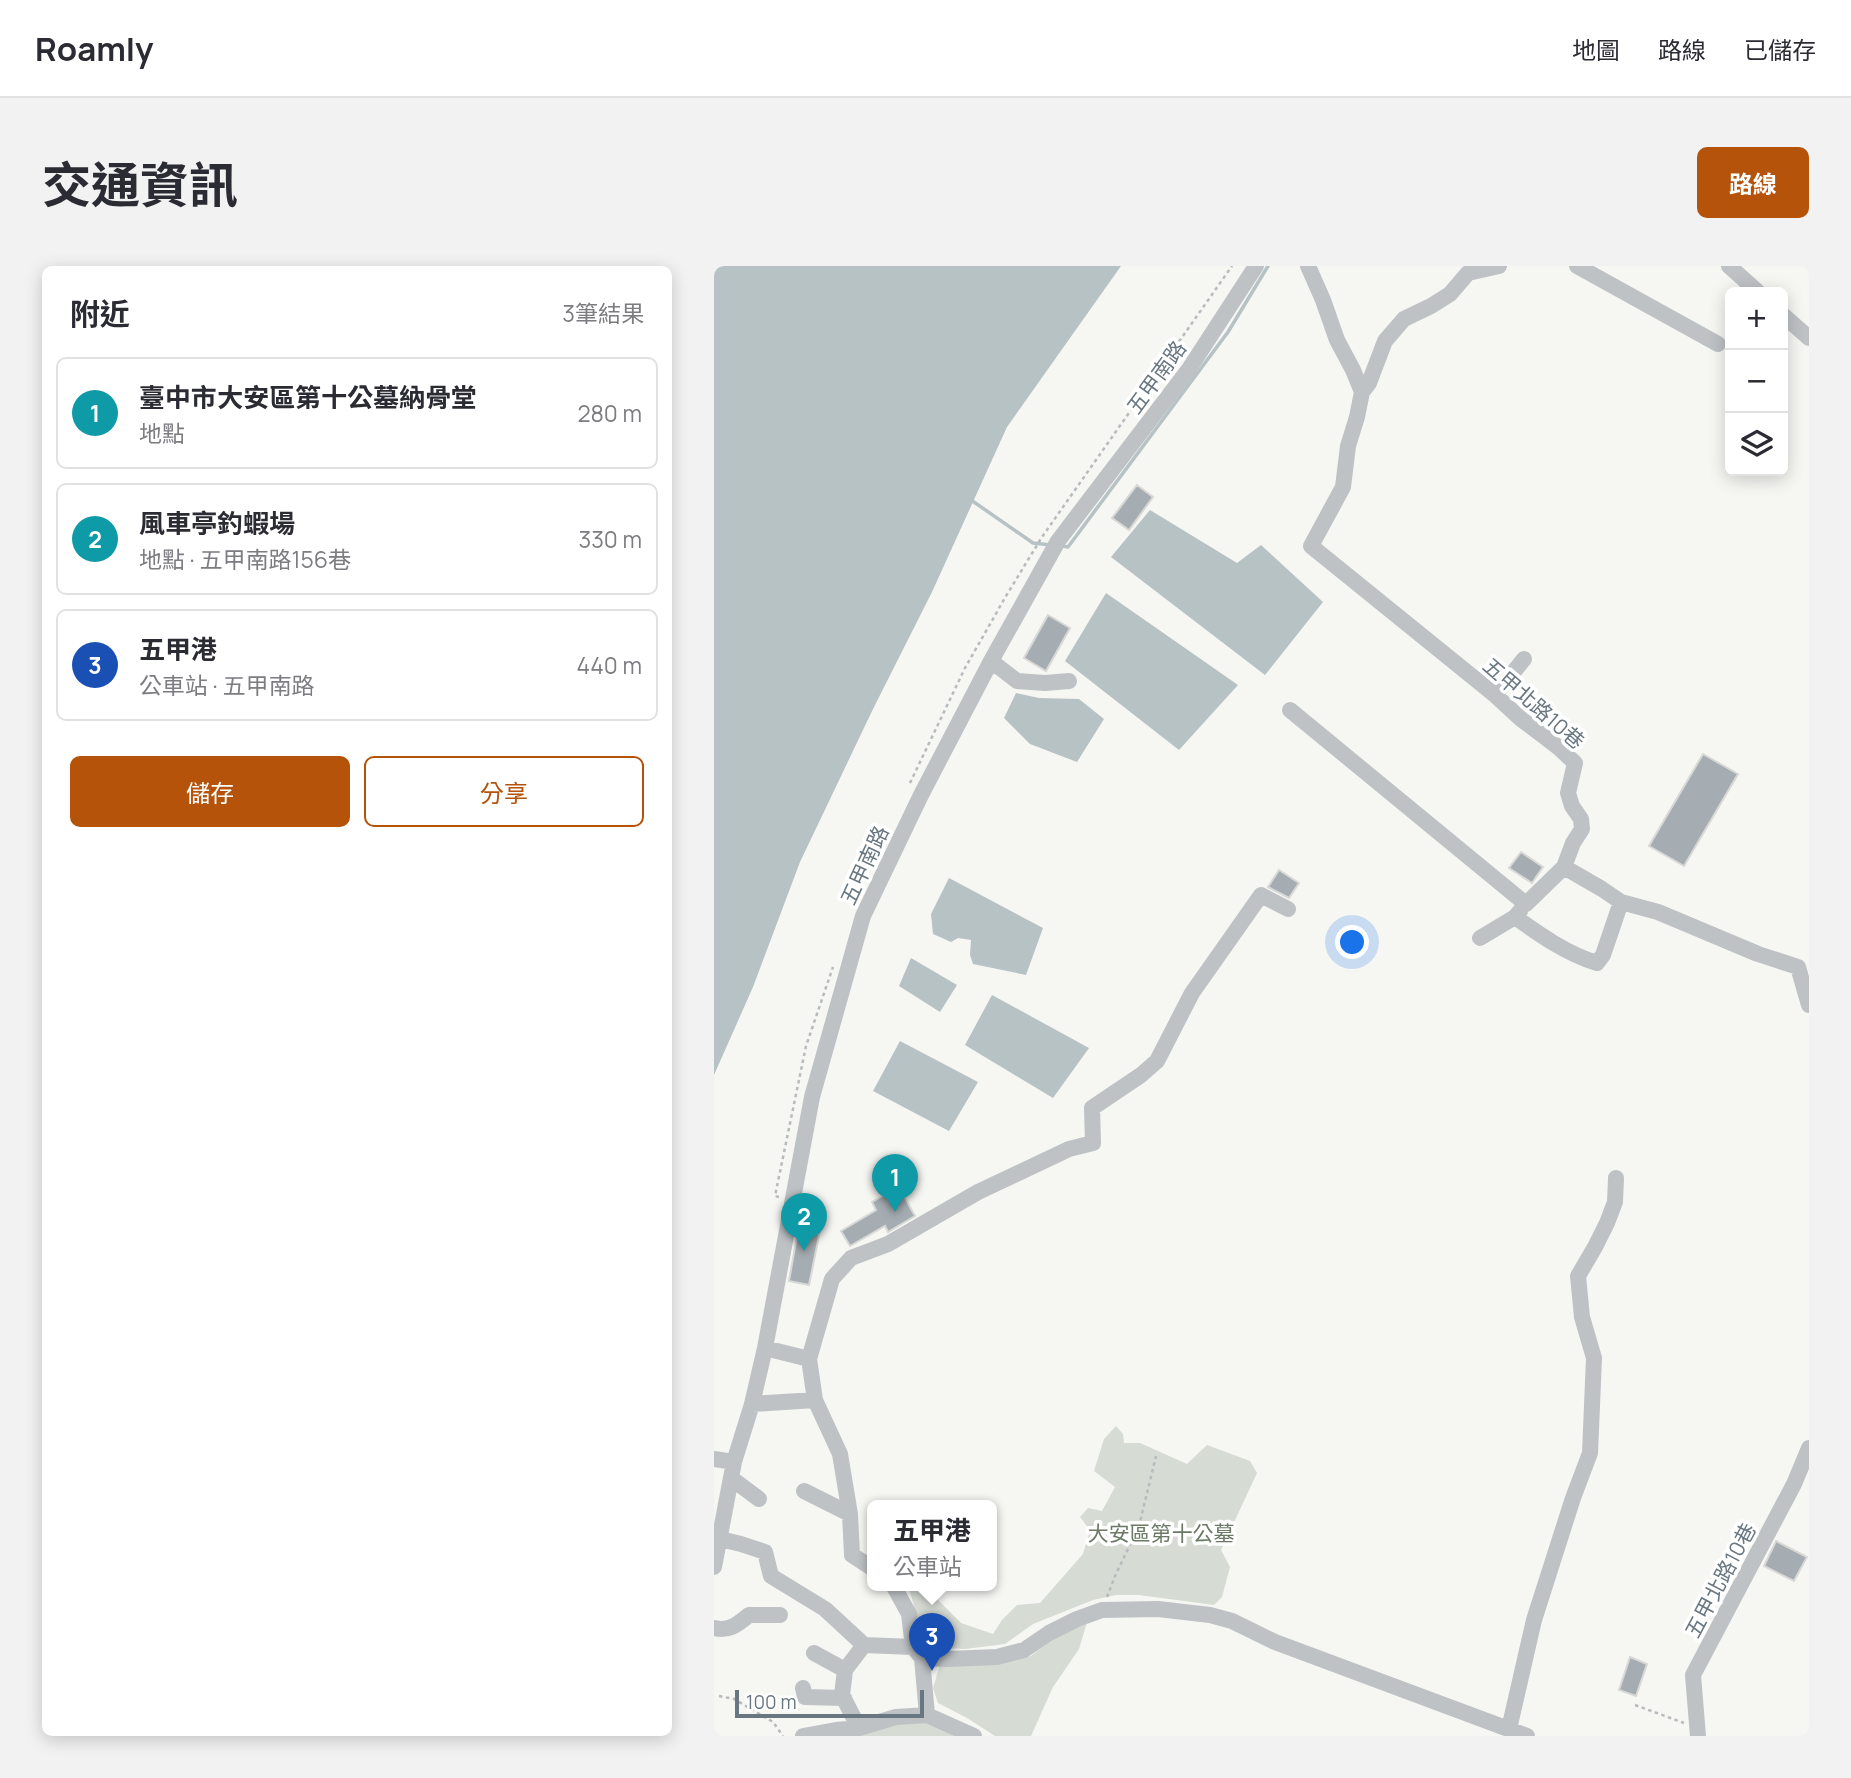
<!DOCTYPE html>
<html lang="zh-TW">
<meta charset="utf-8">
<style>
body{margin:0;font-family:Manrope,"Noto Sans TC",sans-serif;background:#f2f2f3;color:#2b2b33}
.controls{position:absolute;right:21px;top:21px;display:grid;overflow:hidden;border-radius:10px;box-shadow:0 4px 18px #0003}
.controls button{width:63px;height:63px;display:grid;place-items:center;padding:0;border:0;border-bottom:2px solid #e1e1e2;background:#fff;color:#2b2b33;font:35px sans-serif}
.scale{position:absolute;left:21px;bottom:18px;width:189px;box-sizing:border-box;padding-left:7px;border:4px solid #687781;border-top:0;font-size:19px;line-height:24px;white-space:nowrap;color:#687781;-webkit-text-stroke:5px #fff;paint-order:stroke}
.you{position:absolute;left:639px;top:677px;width:24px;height:24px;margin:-18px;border:5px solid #fff;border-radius:50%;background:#1a73e8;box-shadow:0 0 0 10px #1a73e833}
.badge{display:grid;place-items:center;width:46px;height:46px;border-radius:50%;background:#b45309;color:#fff;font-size:23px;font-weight:700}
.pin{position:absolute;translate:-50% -58px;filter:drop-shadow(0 2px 4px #0008)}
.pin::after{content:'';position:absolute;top:37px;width:24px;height:21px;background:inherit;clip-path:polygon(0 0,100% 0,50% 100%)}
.popup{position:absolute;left:153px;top:1234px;width:130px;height:91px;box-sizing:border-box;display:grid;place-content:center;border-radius:10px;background:#fff;filter:drop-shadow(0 2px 5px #0005);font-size:23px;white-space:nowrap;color:#7c7c81}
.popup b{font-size:26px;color:#2b2b33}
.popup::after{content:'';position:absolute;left:50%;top:100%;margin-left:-14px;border:14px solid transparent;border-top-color:#fff}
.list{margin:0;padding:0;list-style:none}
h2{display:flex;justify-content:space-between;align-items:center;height:91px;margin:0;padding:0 28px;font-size:30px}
h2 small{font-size:23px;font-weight:400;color:#7c7c81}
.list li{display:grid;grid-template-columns:46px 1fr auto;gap:21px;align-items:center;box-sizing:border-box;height:112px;margin:0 14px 14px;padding:0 14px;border:2px solid #e1e1e2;border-radius:10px}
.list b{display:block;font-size:26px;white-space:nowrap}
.list p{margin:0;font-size:23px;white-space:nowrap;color:#7c7c81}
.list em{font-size:23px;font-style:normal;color:#7c7c81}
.actions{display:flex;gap:14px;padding:21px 28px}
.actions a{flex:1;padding:16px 0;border:2px solid #b45309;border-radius:10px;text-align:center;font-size:24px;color:#b45309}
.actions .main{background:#b45309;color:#fff}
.icon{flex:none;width:38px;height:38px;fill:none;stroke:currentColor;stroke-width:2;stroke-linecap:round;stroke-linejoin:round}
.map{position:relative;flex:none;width:1095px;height:1470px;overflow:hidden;border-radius:10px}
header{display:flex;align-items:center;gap:42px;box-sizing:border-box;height:98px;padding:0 35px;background:#fff;border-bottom:2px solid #e1e1e2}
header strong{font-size:33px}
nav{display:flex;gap:38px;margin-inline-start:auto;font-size:24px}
.intro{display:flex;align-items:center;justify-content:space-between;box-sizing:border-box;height:168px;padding:0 42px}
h1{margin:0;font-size:49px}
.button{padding:18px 32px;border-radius:10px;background:#b45309;color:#fff;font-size:24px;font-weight:700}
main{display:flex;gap:42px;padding:0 42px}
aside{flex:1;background:#fff;border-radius:10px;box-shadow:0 4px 18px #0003}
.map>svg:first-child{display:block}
.green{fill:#d6dbd3}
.water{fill:#b7c2c5}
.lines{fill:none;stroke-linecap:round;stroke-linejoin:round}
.stream{stroke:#b7c2c5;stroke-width:3.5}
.building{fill:#a6adb2;stroke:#d8d8d6;stroke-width:2}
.path{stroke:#b8bbbd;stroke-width:2.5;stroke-dasharray:3.5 3.5;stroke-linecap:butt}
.minor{stroke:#bec2c5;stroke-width:16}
.labels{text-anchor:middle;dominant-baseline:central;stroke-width:7;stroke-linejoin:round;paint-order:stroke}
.street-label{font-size:21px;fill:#687781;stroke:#fff}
.park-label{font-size:21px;fill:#6b7966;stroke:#fff}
</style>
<header>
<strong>Roamly</strong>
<nav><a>地圖</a><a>路線</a><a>已儲存</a></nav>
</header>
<div class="intro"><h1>交通資訊</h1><a class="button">路線</a></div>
<main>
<aside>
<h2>附近<small>3筆結果</small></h2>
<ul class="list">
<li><span class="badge" style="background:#0f9aa8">1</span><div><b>臺中市大安區第十公墓納骨堂</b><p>地點</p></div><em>280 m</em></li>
<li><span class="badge" style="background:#0f9aa8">2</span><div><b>風車亭釣蝦場</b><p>地點 · 五甲南路156巷</p></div><em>330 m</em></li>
<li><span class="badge" style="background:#1a4fb4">3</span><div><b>五甲港</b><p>公車站 · 五甲南路</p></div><em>440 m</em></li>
</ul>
<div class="actions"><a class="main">儲存</a><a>分享</a></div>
</aside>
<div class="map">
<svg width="1095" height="1470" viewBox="0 0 1095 1470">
<rect width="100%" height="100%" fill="#f6f6f3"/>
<path class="green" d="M402 1160 409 1168 410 1177H426L473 1198 493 1179 536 1195 543 1207 507 1284 516 1301 508 1331 500 1339 425 1329H402L379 1334 319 1358 291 1378 251 1383 209 1381 203 1367 200 1340 194 1319H205L224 1334 247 1357 279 1368 288 1354 303 1339 326 1337 369 1288 376 1264 366 1251 374 1242 388 1245 401 1221 380 1205 390 1173Z
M374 1353 365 1383 339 1421 317 1470H281L253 1452 224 1437 219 1422 226 1399H273L317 1390 351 1363Z
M202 1452 243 1470H137Z"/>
<path class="water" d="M0 0H407L293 161 218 326 159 443 86 596 39 721 0 809Z
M436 244 523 297 547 279 609 336 551 409 397 291Z
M392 327 524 419 465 484 351 395Z
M302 427 325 432 365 433 390 453 363 496 316 478 290 452Z
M235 612 329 662 312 709 259 698 256 689 257 674 244 672 237 676 219 668 217 648Z
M197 692 243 719 226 746 185 720Z
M278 729 375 782 339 832 251 779Z
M186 775 264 816 235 865 159 825Z"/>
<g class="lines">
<path class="stream" d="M257 234 319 277 337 279
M348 280 354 281 514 66 554 0"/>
</g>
<path class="building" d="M423 219 439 231 415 264 398 252Z
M334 349 356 362 332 405 310 392Z
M989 488 1024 508 970 600 935 580Z
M807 586 829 601 818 617 795 602Z
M565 604 585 617 575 632 554 621Z
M185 921 201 950 174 966 171 960 136 980 127 965 162 944 158 936Z
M87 947 108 955 95 1019 75 1015Z
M1062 1275 1093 1291 1080 1315 1050 1300Z
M916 1391 933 1398 922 1430 905 1424Z"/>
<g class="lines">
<path class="path" d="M196 517 251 402 292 330 328 271 518 0
M65 931 61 930 92 780 119 701
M393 1331 401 1310 425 1260 442 1190
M5 1430 20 1433 59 1456 69 1470
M921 1439 970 1457"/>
<path class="minor" d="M594 0 609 34 623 74 639 104 648 126
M863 0 1004 78
M1015 0 1044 26
M1069 49 1095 72
M277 395 303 415 331 417 355 415
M781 429 810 393
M576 444 812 638 850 601 859 577 868 563 867 553 858 540 854 527 861 497 844 481 807 453 781 429 597 280 629 221 634 180 643 151 648 126 655 117 671 75 690 53 717 40 736 28 754 7 785 0
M850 601 888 623 907 636 944 646 1044 688 1084 701 1095 739
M801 651C826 669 853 688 883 697L889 689 907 636
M766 672 801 651 806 645
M51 1082 95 1093
M38 1138 101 1134
M0 1193 20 1196
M17 1212 45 1233
M90 1225 136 1248
M6 1273 27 1278 51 1286 57 1310 111 1343 150 1379 199 1381
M0 1301 20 1196 38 1138 51 1082 98 831 149 650 207 529 277 395 344 275 475 103 542 0
M158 1302 138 1289 136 1248 126 1188 101 1134 95 1093 118 1013 137 992 174 978 264 926 355 883 379 877 378 842 427 809 443 795 478 727 547 629 574 643
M179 1319 195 1348 199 1381 208 1392 213 1449
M0 1362C15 1366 24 1358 35 1349H66
M100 1387 131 1404
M208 1392 233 1393 283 1391 310 1384 335 1367 363 1353 388 1344 444 1343 496 1349 518 1355 561 1376 813 1470
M89 1422 91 1431 130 1432
M145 1462 128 1429 131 1404 150 1379
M795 1463 820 1354 859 1232 876 1187 880 1092 868 1051 864 1010 881 981 893 957 901 936 902 912
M89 1470 122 1464 145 1462 182 1451 213 1449 260 1470
M984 1470 979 1409 1080 1218 1095 1182"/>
</g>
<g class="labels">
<g class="street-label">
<text transform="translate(442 111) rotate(-54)">五甲南路</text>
<text transform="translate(820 437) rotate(41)">五甲北路10巷</text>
<text transform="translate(150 599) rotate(-65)">五甲南路</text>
<text transform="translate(1006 1314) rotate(-62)">五甲北路10巷</text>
</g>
<g class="park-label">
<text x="447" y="1267">大安區第十公墓</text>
</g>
</g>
</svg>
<div class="controls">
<button>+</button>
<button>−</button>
<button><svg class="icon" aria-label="layers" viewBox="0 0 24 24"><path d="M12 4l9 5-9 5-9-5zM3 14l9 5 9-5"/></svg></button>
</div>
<div class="scale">100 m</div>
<div class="you"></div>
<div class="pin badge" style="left:181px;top:946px;background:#0f9aa8">1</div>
<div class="pin badge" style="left:90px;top:985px;background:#0f9aa8">2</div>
<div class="pin badge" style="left:218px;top:1405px;background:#1a4fb4">3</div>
<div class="popup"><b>五甲港</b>公車站</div>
</div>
</main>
